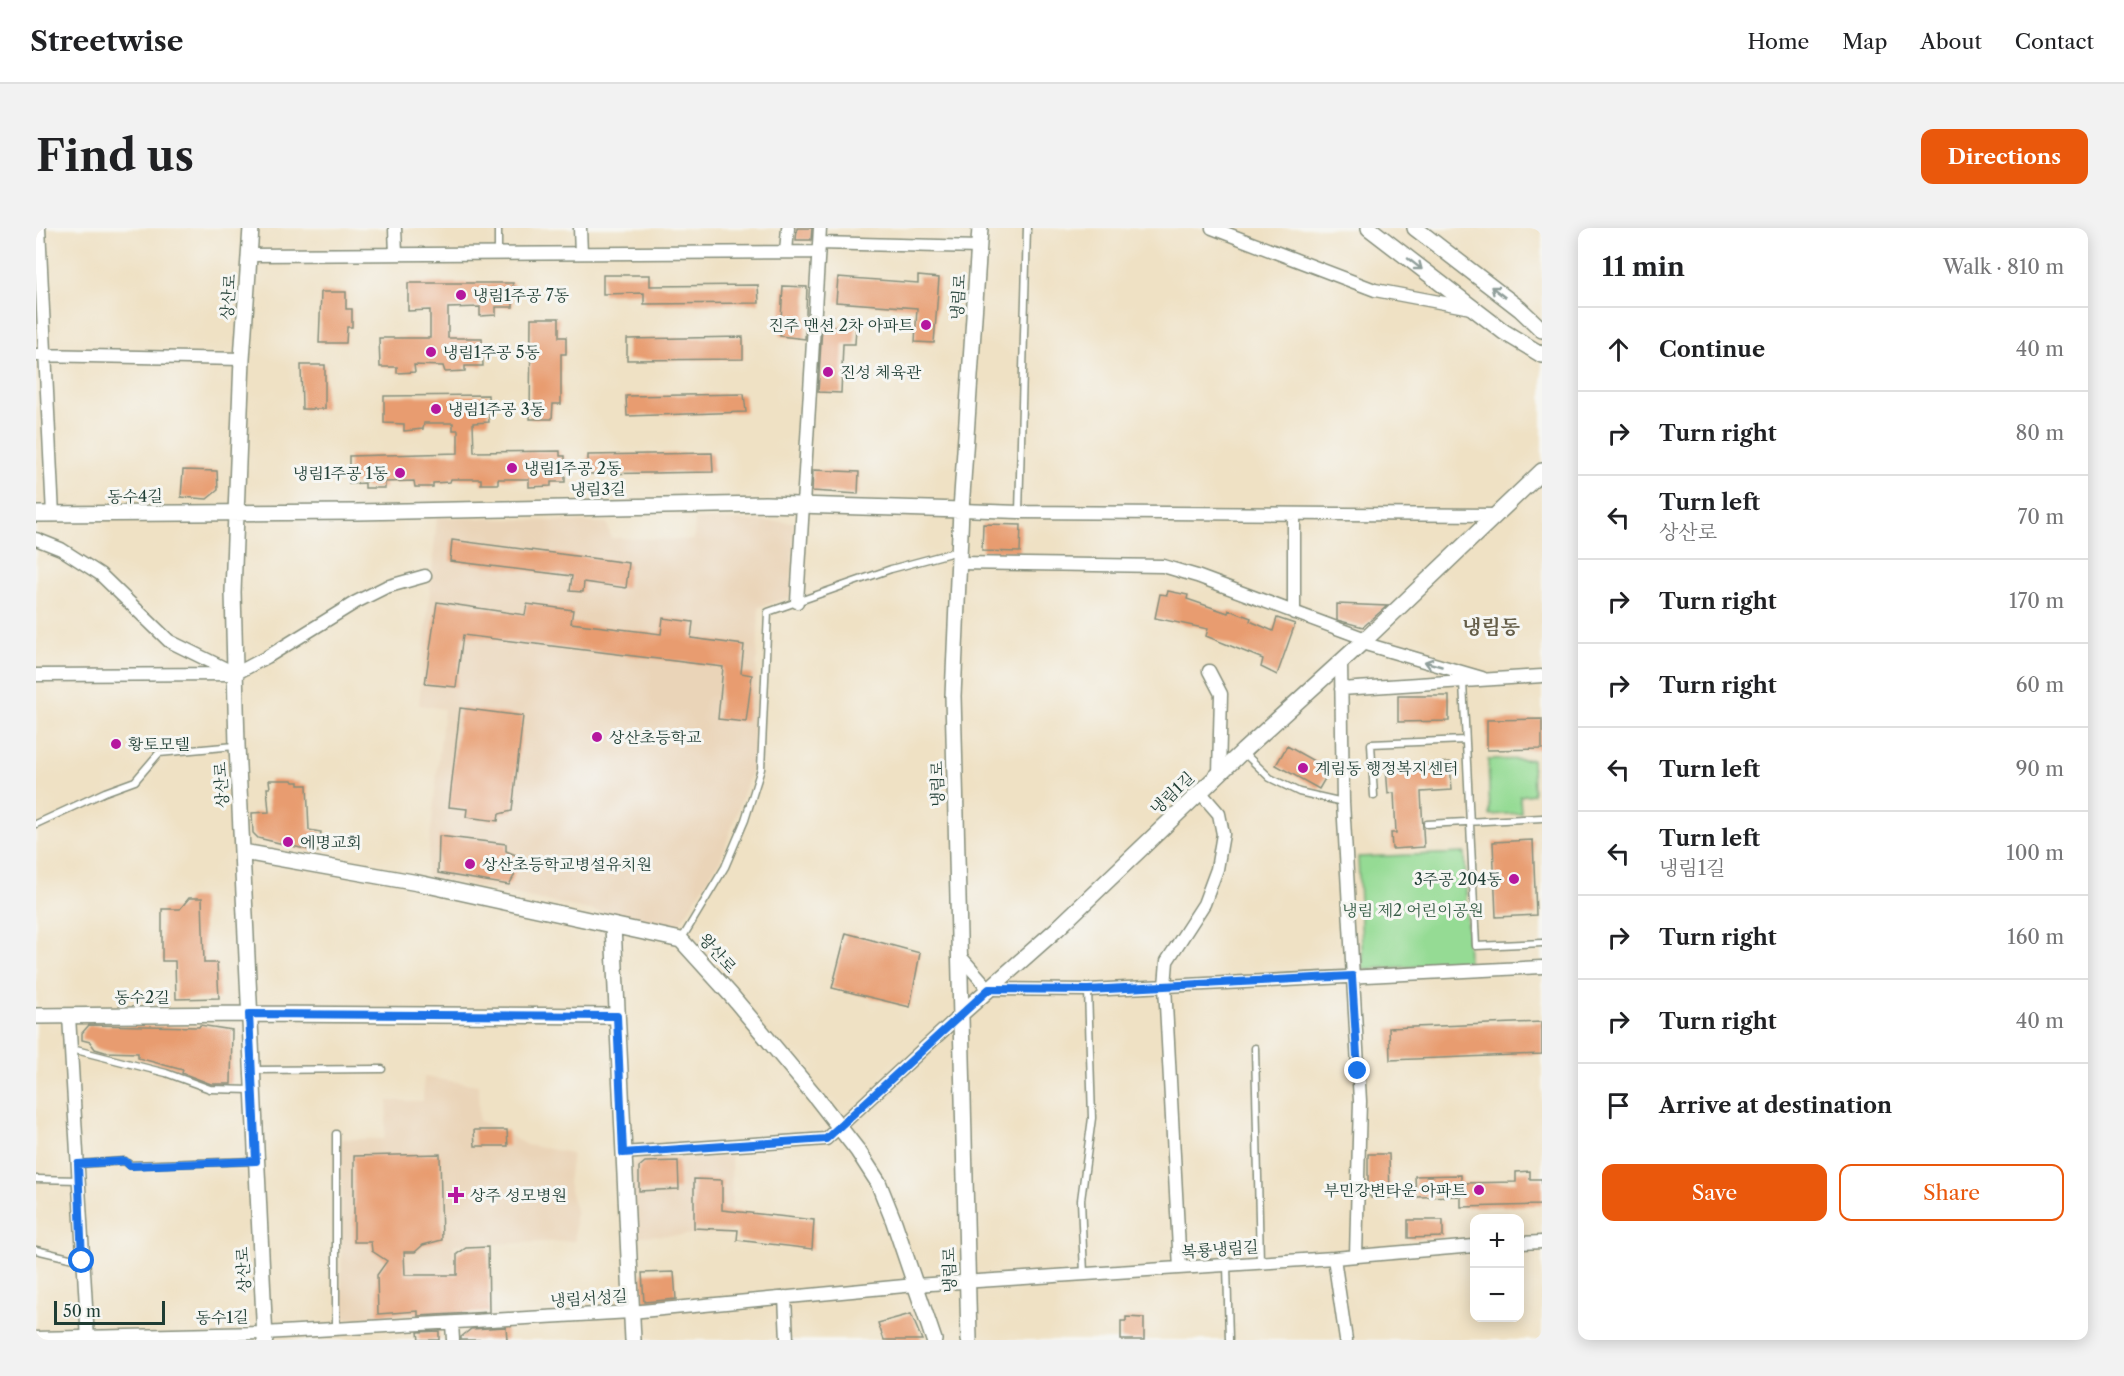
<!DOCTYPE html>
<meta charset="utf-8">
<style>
body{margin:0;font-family:"Libre Caslon Text","Noto Serif KR",serif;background:#f2f2f2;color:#202124}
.controls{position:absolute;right:18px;bottom:18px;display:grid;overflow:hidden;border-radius:12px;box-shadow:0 3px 15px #0003}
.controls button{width:54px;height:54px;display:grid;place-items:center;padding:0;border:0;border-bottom:2px solid #e0e0e0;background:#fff;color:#202124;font:30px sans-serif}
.scale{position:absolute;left:18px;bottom:15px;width:111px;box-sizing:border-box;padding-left:6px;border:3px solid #1f3d34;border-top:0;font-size:16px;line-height:21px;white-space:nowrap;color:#1f3d34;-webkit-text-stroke:4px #f6f6f2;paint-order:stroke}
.stop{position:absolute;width:18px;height:18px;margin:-14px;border:4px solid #1a73e8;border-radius:50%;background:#fff}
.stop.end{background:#1a73e8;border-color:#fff;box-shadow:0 2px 6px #0008}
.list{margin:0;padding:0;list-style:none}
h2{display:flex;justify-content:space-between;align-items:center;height:78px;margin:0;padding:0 24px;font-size:26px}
h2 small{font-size:20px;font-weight:400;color:#757577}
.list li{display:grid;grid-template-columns:39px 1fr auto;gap:18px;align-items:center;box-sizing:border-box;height:84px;padding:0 24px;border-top:2px solid #e0e0e0}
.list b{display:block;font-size:22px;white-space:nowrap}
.list p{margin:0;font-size:20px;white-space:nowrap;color:#757577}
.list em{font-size:20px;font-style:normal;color:#757577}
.actions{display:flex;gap:12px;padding:18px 24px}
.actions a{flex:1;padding:14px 0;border:2px solid #ea580c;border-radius:12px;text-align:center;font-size:21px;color:#ea580c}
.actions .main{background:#ea580c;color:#fff}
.icon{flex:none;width:33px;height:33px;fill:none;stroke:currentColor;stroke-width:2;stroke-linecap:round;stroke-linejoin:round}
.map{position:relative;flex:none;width:1506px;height:1112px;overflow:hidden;border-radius:12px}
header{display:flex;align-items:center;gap:36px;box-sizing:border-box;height:84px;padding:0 30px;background:#fff;border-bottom:2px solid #e0e0e0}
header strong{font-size:28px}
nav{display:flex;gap:33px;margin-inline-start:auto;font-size:21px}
.intro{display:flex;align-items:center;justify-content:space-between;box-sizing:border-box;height:144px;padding:0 36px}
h1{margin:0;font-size:42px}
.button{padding:15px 27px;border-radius:12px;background:#ea580c;color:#fff;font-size:21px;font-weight:700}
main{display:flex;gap:36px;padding:0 36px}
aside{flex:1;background:#fff;border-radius:12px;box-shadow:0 3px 15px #0003}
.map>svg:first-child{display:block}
.built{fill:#ead4b8}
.green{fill:#95db94;stroke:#5a8c64;stroke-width:1.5}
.building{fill:#e89c70}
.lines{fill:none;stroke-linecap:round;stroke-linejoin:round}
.service-casing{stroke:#878f7c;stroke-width:9}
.minor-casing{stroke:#878f7c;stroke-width:15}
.tertiary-casing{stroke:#878f7c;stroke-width:18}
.service{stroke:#fff;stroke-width:6}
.minor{stroke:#fff;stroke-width:12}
.tertiary{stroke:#fff;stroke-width:15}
.oneway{stroke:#8f9e9a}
.route{stroke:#1a73e8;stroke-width:8}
.poi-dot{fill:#b5179e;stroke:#f6f6f2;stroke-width:2}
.labels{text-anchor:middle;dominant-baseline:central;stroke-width:6;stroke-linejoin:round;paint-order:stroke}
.poi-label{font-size:16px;fill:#1f3d34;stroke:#f6f6f2;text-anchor:start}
.street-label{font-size:16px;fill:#1f3d34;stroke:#f6f6f2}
.park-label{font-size:16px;fill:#375d47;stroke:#f6f6f2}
.quarter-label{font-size:20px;font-weight:bold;fill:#655e49;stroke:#f6f6f2}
</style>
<header>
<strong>Streetwise</strong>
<nav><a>Home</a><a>Map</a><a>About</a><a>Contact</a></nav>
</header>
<div class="intro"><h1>Find us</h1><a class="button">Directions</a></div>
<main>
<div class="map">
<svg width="1506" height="1112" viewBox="0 0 1506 1112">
<rect width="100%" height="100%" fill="#f6f6f2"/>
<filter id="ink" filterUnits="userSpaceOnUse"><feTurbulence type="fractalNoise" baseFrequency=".0167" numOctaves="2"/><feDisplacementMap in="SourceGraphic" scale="12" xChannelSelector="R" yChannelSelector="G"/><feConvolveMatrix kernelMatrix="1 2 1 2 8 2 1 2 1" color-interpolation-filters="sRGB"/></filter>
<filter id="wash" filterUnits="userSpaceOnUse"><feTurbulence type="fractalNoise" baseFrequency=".008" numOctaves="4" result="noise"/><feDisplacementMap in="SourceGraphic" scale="24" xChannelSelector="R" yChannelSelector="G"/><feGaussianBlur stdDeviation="1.35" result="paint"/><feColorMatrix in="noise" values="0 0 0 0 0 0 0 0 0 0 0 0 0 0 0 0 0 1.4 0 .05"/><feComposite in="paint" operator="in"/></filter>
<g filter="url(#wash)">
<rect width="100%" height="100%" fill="#efe1c4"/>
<path class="built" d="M401 289 571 295 575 310 658 312 659 291 758 294 756 369 723 379 717 538 685 631 641 700 390 648 408 481 383 477Z
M388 849 442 857 443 893 463 901 490 917 536 925 532 955 539 979V1013L418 1017 419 1086 306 1091 305 911H348L352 873H387Z
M695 928 696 1006 598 1008 596 938 604 930Z"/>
<path class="green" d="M1496 531 1497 566 1484 568 1485 585 1454 587 1452 532Z
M1429 625 1432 736 1327 741 1322 629Z"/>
<g id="blocks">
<path class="building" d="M761 0H776L775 12H760Z
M567 47H614V58L722 57 723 75 608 76V65L567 66Z
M882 48 903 50 898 115 879 114 881 80 800 74 802 49 882 55Z
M372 55H477V79H460V87L444 88V79L412 80V110H446L447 138H429V143L409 144 407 138 378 137 379 144 361 145V139H344L343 110H394V82L372 83Z
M747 58 771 59 769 111 744 108Z
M285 64H310V81H316V99H311L310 115H283Z
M495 90H523V109H530V126H525V176H517L516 191H494Z
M786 98 820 99 819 116H807L805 165 782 164Z
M707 109V131L591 132V111Z
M265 137H289V181H266Z
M708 166 710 184 591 188 590 168Z
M452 167 453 194 437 195 438 224 524 223V228H529V254H515V258L493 259V251H462V256H445V251H415L414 254 397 255V259H379L378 253 349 254V260H329V255L313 256V228L422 225V202H417V195H388L387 201 368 203V196L348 195V168Z
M676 225 677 244 552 246V227Z
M147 242 181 243 182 262 171 271 145 269Z
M777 242 823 244 822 266 776 263Z
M947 296 985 297 984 324 946 323Z
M416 312 593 335 590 360 548 354 547 364 534 363 536 348 414 333Z
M1132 363 1152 367 1151 371 1192 385 1193 382 1215 390 1214 393 1237 403 1241 390 1259 396 1241 447 1225 439 1227 431 1170 408 1172 401 1119 390 1124 366 1131 367Z
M401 374 489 387 491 376 537 382 535 395 625 406 627 390 657 394 655 410 708 417 705 445 716 447 710 494 682 491 687 439 427 407 420 459 389 456Z
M1301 376 1351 378 1327 399 1301 392Z
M1362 468H1413V493L1362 494Z
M424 480 487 488 476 583 463 586 462 593 430 589 431 581 413 579Z
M1506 491V521L1451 522V492Z
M1251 518 1294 542 1283 561 1240 537Z
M1414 534 1416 562 1385 564 1388 619 1356 621 1355 605H1360L1358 565 1352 566 1350 539Z
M233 552H256L257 554H263V557H271L273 602 285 604 282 624 222 610 217 605 216 585 233 584 231 560H234Z
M403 608 470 616V623L480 627 478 648 473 657 402 645Z
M1497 612 1500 687 1460 689 1457 614Z
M153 670H166L168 735H181L183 770 140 771 139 733H126V681H144Z
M810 705 884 725 874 779 796 760Z
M1506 794V826L1354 832 1353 800Z
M53 797 163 799 164 797 196 802 195 856H175L146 845 147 842 102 830V825L69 824 59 821 54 814 46 812V805Z
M438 902H471L472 918H439Z
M404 926 406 1012 387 1017 379 1024H368L369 1047H421V1026L430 1020 452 1019 453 1084 382 1088V1083L342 1086 341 1047 351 1033 336 1023 335 1014H318V928Z
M1332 926H1353L1354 970H1335V968H1332Z
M642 933 643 961 603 963V939L609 934Z
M1494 943V951H1506V977L1425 979V968L1380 969 1379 948 1425 947V955L1480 954V944Z
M658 951 686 952V982L778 992 776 1021 701 1012 702 1002 658 1000Z
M1372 992H1407V1009L1372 1010Z
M638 1044 640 1071 608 1074 606 1045Z
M875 1086 886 1112H848L842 1095Z
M1090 1089 1108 1090V1112H1085V1093H1090Z
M470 1099 471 1112H425V1109L435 1101Z
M403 1103V1112H383L382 1104Z"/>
</g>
</g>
<g filter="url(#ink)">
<use href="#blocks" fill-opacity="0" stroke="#878f7c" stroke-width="1.5"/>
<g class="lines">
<defs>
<path id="service" d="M462 26V0
M983 284 991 0
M1427 454 1440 718 1506 715
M1207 524 1234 550 1263 564 1307 574
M1338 568 1335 516 1429 512
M0 596 69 564 99 553 123 525 199 518
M1391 596 1506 590
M645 712 689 639 709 592 725 541 732 384 855 341 922 323
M1219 820 1224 1034
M36 821 130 845 174 861 216 862
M217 842 346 841
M42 936 89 933 94 937 220 933
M0 951 43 952
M0 1022 46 1033
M1191 1037 1193 1112
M1048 1046 1045 972 1056 890 1052 762
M300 1100V906"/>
<path id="minor" d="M3 0 17 287
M359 0 360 26
M544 0 545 25
M1176 0 1339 62 1435 80
M783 15 943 19
M750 24 752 0
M213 27 781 24
M0 127 206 131
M925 282 983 284 1460 287
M1258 286V385
M0 311 25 321 64 346 133 413 196 444
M922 335 1127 338 1161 348 1330 411
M761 374 784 0
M1326 415 1446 450
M1305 434 1307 574 1324 873 1320 1028
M1173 443 1185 466 1183 546
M0 447 199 446 231 429 320 374 350 359 389 348
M1305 461 1506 448
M924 728 953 761 1052 762 1506 739
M33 788 52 1112
M587 925 790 911 925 786
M1484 1015 1506 1014
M1298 1030 1310 1112
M1144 1040 1129 758 1131 733 1168 676 1181 641 1187 606 1183 586 1164 564
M749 1069 751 1112
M416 1095 417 1112
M0 1110 228 1105 595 1084 879 1057 1298 1030 1438 1018"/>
<path id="tertiary" d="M215 0 206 131 197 364 201 517 229 1112
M1333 0 1468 104 1506 127
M1379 0 1484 81 1506 102
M0 286 321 284 729 276 925 282
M207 624 382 655 645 712 694 766 780 869 822 923 842 954 858 994 898 1112
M577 698 597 1112
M925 786 1021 701 1207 523 1330 411 1506 243
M0 788 213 786 581 788
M933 1112 917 468 925 282 944 0"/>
</defs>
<use href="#service" class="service-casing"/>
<use href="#minor" class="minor-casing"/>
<use href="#tertiary" class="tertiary-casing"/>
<use href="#service" class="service"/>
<use href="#minor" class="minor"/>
<use href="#tertiary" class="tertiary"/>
</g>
<defs><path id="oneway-shaft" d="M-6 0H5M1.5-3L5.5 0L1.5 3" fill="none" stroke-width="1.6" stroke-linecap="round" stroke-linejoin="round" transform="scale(1.5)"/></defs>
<g class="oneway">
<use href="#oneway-shaft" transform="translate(1379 36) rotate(38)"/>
<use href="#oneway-shaft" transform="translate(1462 64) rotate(-142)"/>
<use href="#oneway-shaft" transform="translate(1397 436) rotate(-164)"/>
</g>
</g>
<g class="lines" filter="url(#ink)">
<path class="route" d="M46 1033 42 936 89 933 94 938 220 933 213 786 581 788 587 925 790 911 953 761 1052 762 1316 748 1322 843"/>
</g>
<g class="poi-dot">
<circle cx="425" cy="67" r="6"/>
<circle cx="890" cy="97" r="6"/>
<circle cx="395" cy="124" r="6"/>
<circle cx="792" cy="144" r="6"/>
<circle cx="400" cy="181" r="6"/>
<circle cx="476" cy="240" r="6"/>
<circle cx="364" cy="245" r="6"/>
<circle cx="561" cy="509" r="6"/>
<circle cx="80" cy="516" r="6"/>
<circle cx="1267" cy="540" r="6"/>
<circle cx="252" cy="614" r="6"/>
<circle cx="434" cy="636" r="6"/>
<circle cx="1478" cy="651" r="6"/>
<circle cx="1443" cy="962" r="6"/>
<path d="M417 958h6v6h6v6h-6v6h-6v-6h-6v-6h6z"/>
</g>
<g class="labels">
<g class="poi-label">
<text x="437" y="67">냉림1주공 7동</text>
<text x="878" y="97" text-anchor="end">진주 맨션 2차 아파트</text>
<text x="407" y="124">냉림1주공 5동</text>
<text x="804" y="144">진성 체육관</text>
<text x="412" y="181">냉림1주공 3동</text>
<text x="488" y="240">냉림1주공 2동</text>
<text x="352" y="245" text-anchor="end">냉림1주공 1동</text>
<text x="573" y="509">상산초등학교</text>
<text x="92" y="516">황토모텔</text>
<text x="1279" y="540">계림동 행정복지센터</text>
<text x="264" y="614">에명교회</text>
<text x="446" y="636">상산초등학교병설유치원</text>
<text x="1466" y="651" text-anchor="end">3주공 204동</text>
<text x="1431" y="962" text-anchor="end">부민강변타운 아파트</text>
<text x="434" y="967">상주 성모병원</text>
</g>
<g class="street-label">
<text transform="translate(192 69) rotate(-86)">상산로</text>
<text transform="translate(922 69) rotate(-86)">냉림로</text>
<text transform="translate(562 261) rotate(-1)">냉림3길</text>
<text transform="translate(99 268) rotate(-1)">동수4길</text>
<text transform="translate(901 556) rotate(-91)">냉림로</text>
<text transform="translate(185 557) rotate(-93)">상산로</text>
<text transform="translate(1136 565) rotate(-44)">냉림1길</text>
<text transform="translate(682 725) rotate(48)">왕산로</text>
<text x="106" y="769">동수2길</text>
<text transform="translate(1184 1021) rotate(-4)">복룡냉림길</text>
<text transform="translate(207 1042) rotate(-93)">상산로</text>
<text transform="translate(913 1042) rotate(-91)">냉림로</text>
<text transform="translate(553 1070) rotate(-4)">냉림서성길</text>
<text transform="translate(186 1089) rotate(-1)">동수1길</text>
</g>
<g class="park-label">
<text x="1377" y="682">냉림 제2 어린이공원</text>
</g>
<g class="quarter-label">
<text x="1455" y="399">냉림동</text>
</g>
</g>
</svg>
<div class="controls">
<button>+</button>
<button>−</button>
</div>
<div class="scale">50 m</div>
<div class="stop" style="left:46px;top:1033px"></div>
<div class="stop end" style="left:1322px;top:843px"></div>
</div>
<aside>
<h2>11 min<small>Walk · 810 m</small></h2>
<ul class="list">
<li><svg class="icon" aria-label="ahead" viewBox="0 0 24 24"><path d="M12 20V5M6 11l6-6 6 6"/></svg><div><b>Continue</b></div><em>40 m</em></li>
<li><svg class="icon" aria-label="right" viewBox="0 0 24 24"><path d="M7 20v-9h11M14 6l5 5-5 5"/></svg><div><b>Turn right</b></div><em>80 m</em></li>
<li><svg class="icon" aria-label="left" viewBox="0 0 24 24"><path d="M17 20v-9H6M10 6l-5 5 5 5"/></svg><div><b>Turn left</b><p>상산로</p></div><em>70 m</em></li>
<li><svg class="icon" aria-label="right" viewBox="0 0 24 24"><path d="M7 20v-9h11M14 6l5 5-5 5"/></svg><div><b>Turn right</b></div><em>170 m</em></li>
<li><svg class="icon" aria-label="right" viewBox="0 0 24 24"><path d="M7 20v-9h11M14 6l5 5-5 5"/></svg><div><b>Turn right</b></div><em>60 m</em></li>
<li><svg class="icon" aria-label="left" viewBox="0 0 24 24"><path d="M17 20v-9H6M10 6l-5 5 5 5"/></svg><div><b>Turn left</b></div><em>90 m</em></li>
<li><svg class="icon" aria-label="left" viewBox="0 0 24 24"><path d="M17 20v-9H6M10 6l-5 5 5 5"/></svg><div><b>Turn left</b><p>냉림1길</p></div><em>100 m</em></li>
<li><svg class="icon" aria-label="right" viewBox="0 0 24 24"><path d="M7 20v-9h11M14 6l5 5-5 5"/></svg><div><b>Turn right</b></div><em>160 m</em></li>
<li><svg class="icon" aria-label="right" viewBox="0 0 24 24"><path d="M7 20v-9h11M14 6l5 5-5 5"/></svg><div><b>Turn right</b></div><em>40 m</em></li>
<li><svg class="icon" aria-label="arrive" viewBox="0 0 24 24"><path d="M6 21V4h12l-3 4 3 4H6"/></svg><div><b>Arrive at destination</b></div></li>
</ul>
<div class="actions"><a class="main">Save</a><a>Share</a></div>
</aside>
</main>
